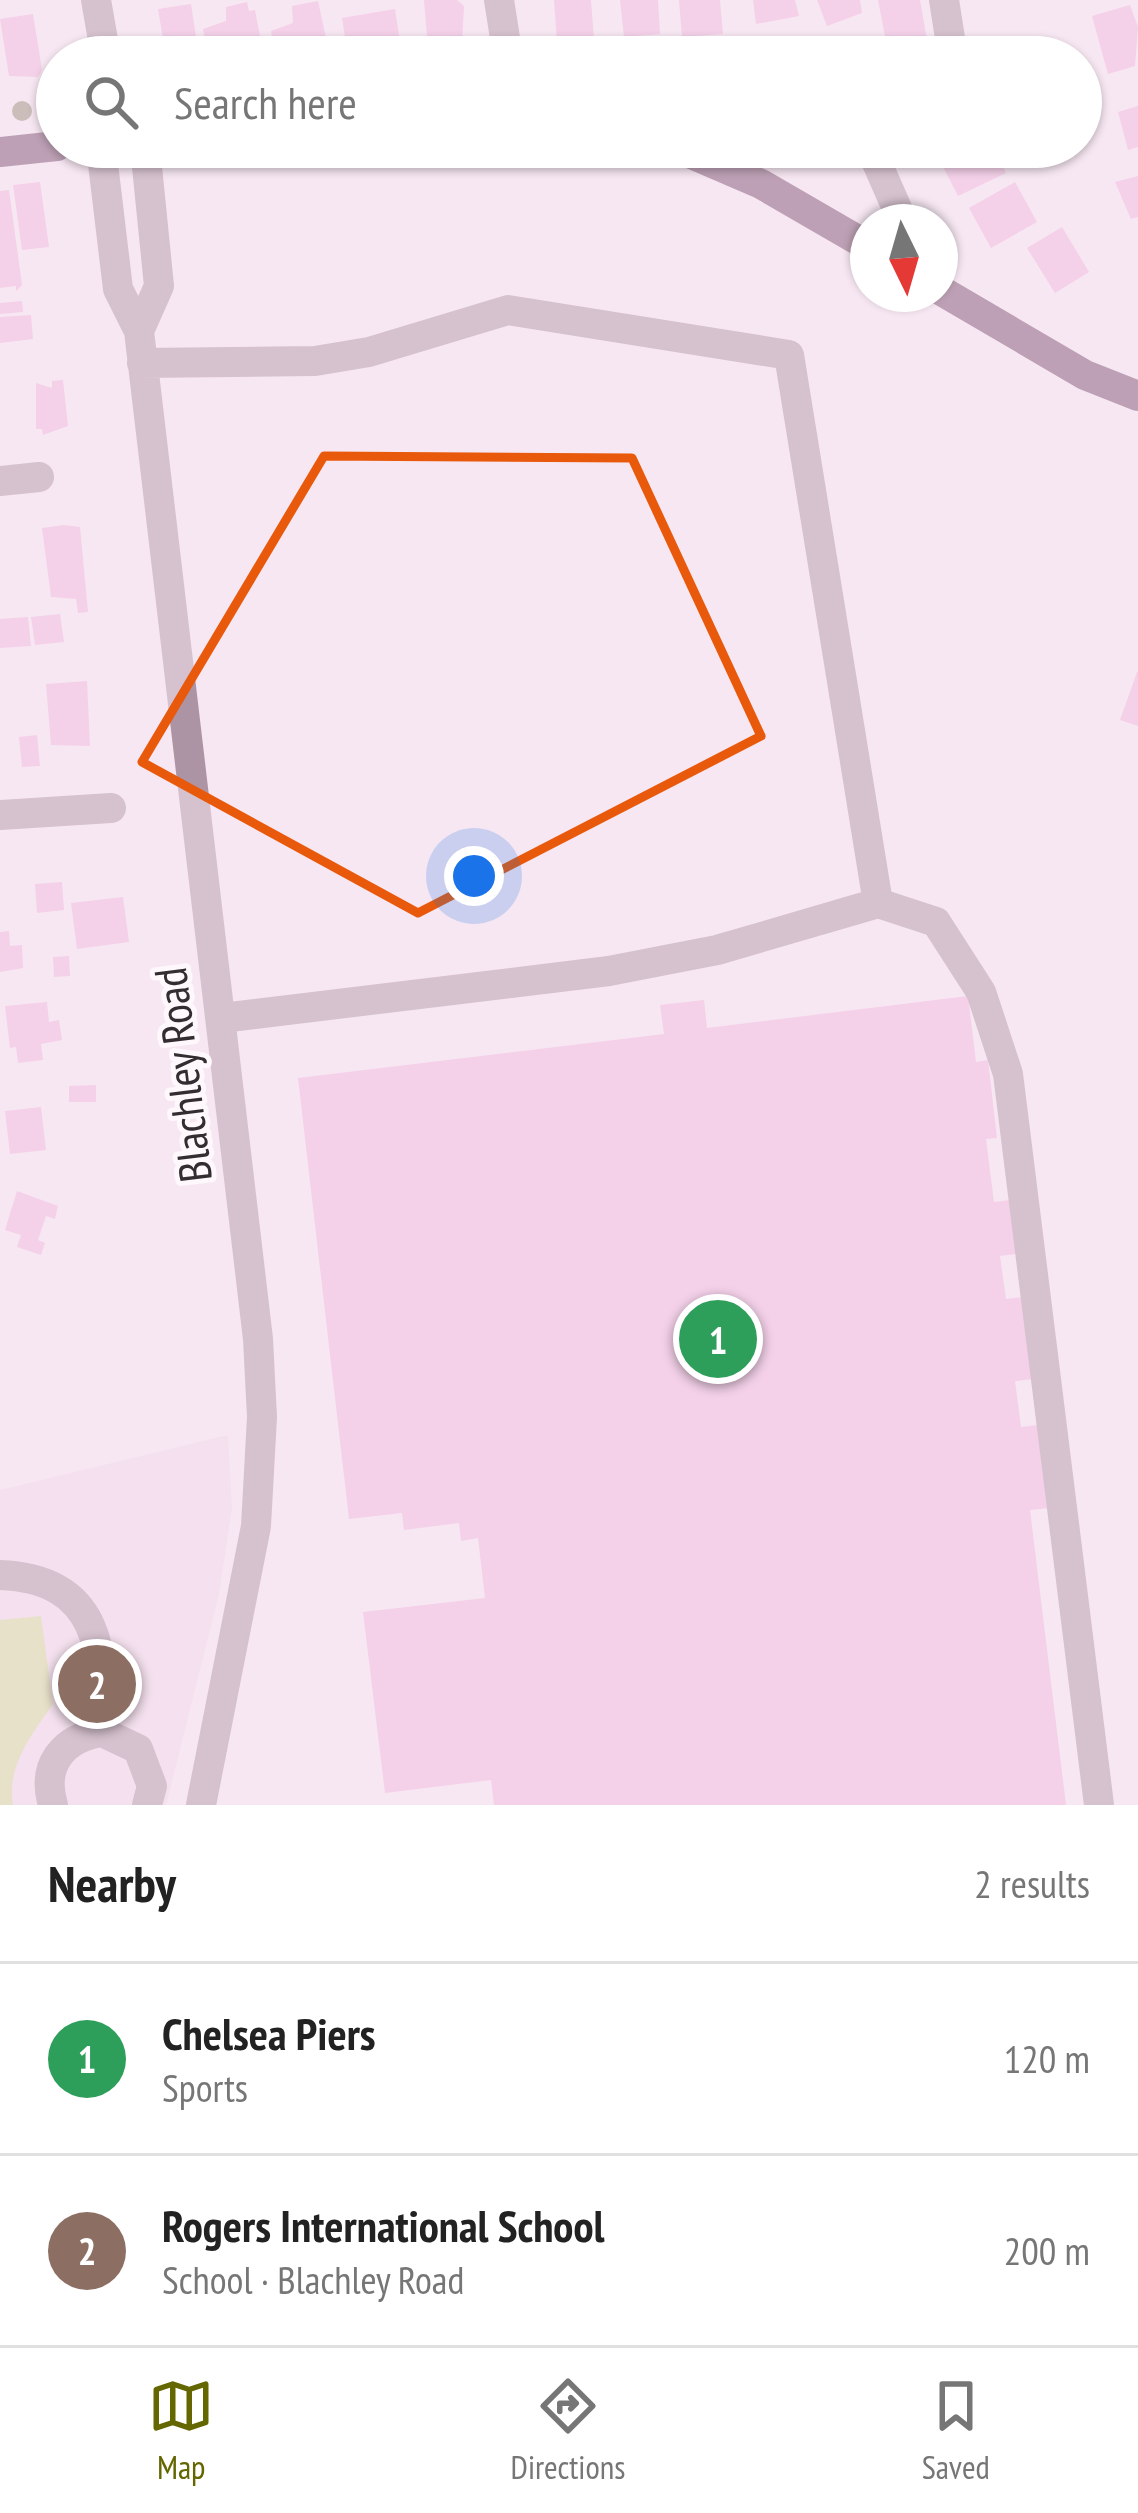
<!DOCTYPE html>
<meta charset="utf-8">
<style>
body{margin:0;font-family:"PT Sans Narrow",sans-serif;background:#f2f2f2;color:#222}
.compass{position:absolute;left:850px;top:204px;width:108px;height:108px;border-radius:50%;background:#fff;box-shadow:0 3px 9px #0004;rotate:175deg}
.you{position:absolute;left:474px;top:876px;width:42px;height:42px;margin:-30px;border:9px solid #fff;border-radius:50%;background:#1a73e8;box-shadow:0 0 0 18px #1a73e833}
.badge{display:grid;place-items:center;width:78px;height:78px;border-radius:50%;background:#646600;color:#fff;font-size:39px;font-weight:700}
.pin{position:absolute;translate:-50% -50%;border:6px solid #fff;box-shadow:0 3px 12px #0006}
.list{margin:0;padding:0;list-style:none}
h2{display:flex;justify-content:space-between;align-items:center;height:156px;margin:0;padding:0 48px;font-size:51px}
h2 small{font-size:39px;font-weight:400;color:#767676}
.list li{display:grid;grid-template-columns:78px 1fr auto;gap:36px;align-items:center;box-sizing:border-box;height:192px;padding:0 48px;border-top:3px solid #e0e0e0}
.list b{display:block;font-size:45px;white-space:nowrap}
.list p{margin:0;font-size:39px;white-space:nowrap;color:#767676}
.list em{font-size:39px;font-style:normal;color:#767676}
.icon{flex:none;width:66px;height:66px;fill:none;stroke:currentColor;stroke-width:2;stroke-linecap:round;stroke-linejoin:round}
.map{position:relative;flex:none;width:1138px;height:1805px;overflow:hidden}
.search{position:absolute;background:#fff;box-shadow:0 3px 9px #0004;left:36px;right:36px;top:36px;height:132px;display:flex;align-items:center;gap:30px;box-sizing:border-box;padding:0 42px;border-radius:66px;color:#767676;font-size:45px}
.sheet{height:540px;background:#fff}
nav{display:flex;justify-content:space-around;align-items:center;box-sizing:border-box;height:168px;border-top:3px solid #e0e0e0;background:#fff;font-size:33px;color:#767676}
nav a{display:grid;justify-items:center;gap:6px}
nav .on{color:#646600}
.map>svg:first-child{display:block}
.built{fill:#efd8e8}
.green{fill:#d6da9a}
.building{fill:#efb5de}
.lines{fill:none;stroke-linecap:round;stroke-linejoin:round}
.minor{stroke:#ad94a5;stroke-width:30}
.major{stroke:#754b6a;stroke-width:30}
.tree{fill:#948d77}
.marked{fill:none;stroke:#e8590c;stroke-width:9;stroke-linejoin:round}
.labels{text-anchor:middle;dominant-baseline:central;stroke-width:10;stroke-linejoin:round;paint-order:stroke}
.street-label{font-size:45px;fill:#332d31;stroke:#fef7fc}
</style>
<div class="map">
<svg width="1138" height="1805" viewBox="0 0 1138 1805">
<rect width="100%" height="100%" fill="#f7e7f2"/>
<path class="built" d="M228 1435 232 1508 219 1594 166 1805H0V1490Z"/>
<path class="green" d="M41 1616 53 1704C32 1734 6 1767 13 1805H0V1620Z"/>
<path class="building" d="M424 0H457L464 6 462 45 436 53 428 48Z
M554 0H591L594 39 557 42Z
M620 0H658L660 34 624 37Z
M679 0H720L723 34 682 37Z
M753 0H795L799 16 756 24Z
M817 0H860L862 13 827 26Z
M878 0H920L930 57H889Z
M318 1 330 56 275 57 271 31 293 23 292 6Z
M247 2 249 11 255 10 264 57H208L203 29 226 21V7Z
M191 4 199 57H166L158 9Z
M1130 5 1138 27 1135 66 1108 74 1092 16Z
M395 9 402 54 348 57 342 18Z
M33 14 42 70 38 77 9 76 0 19Z
M1086 68 1094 97 1081 101V70Z
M1138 106V147L1128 150 1118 112Z
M953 147H993L1006 173 958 196 937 155Z
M1138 176V217L1131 219 1115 182Z
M40 182 49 247 22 250 13 185Z
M1015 182 1037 222 991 248 969 208Z
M9 190 22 285 16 291V286L0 288V191Z
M1062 227 1089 272 1055 293 1027 248Z
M22 301 23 312 0 314V303Z
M31 315 33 339 0 343V317Z
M63 380 68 426 43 435 42 429H36V383L52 388V381Z
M64 525 80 527 88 612 78 613 76 599 51 597 42 528Z
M60 614 64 642 35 645 31 617Z
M28 617 31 646 0 648V619Z
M1137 672H1138V726L1120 720Z
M87 681 90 746 51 745 46 684Z
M37 735 40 766 22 767 19 737Z
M62 882 64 910 37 913 35 884Z
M123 897 129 942 77 949 71 903Z
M9 931 10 946 22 945 23 968 0 972V932Z
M69 956 70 976 54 977 53 957Z
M968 996 976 1062 988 1060 997 1138 986 1139 994 1202 1010 1200 1016 1254 1000 1256 1006 1299 1023 1297 1033 1379 1015 1381 1021 1427 1038 1425 1049 1508 1030 1510 1066 1805H494L491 1780 385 1793 363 1612 485 1598 478 1538 461 1541 459 1523 404 1530 402 1513 349 1519 298 1078 664 1034 660 1005 704 1000 707 1028Z
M47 1002 49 1022 59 1020 62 1040 41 1044 43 1060 18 1063 16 1047 10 1048 5 1006Z
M96 1085V1102H69V1086Z
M41 1107 46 1150 10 1154 5 1111Z
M17 1191 58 1206 55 1219 46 1216 38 1240 45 1243 41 1255 17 1247 21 1235 5 1230Z"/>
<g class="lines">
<path class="minor" d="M96 0 106 57
M499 0 508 57
M944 0 953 57
M101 147 118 289 139 331 258 1339 262 1417 256 1526 201 1805
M870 147 903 222
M139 331 159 286 145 147
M142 363 315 361 369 352 508 310 789 355 878 903
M0 481 39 477
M0 815 111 808
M222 1018 609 971 717 950 878 903 936 922 981 992 1008 1074 1099 1805
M0 1575C100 1579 105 1651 102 1732
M53 1805C41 1765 63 1738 102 1732L138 1749 152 1786 147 1805"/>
<path class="major" d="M675 147 761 184 868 246
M0 152 57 146
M940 290 1085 375 1138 396"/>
</g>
<circle class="tree" cx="22" cy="111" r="10"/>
<path d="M0 0H1138V1805H0ZM324 456 632 458 761 736 418 913 142 762Z" fill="#f7e7f2" fill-opacity=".55" fill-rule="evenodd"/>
<path class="marked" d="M324 456 632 458 761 736 418 913 142 762Z"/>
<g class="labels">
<g class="street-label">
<text transform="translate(182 1075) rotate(-97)">Blachley Road</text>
</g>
</g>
</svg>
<svg class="compass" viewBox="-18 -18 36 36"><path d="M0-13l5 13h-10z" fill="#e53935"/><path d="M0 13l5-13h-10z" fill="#767676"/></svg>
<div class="you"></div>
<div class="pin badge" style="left:718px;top:1339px;background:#2e9e5b">1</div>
<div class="pin badge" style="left:97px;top:1684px;background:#8d6e63">2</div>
<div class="search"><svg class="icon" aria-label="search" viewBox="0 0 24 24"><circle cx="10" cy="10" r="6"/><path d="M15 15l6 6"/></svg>Search here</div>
</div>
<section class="sheet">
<h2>Nearby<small>2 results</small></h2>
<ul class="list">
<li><span class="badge" style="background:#2e9e5b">1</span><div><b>Chelsea Piers</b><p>Sports</p></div><em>120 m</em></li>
<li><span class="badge" style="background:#8d6e63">2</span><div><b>Rogers International School</b><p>School · Blachley Road</p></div><em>200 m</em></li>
</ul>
</section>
<nav>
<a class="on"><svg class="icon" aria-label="map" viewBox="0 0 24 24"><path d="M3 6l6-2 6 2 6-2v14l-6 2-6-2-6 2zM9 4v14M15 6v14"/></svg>Map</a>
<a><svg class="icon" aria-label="directions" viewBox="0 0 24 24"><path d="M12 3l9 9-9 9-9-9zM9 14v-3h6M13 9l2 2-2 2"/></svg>Directions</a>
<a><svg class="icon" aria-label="saved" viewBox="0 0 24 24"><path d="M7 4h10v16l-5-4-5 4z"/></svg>Saved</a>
</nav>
